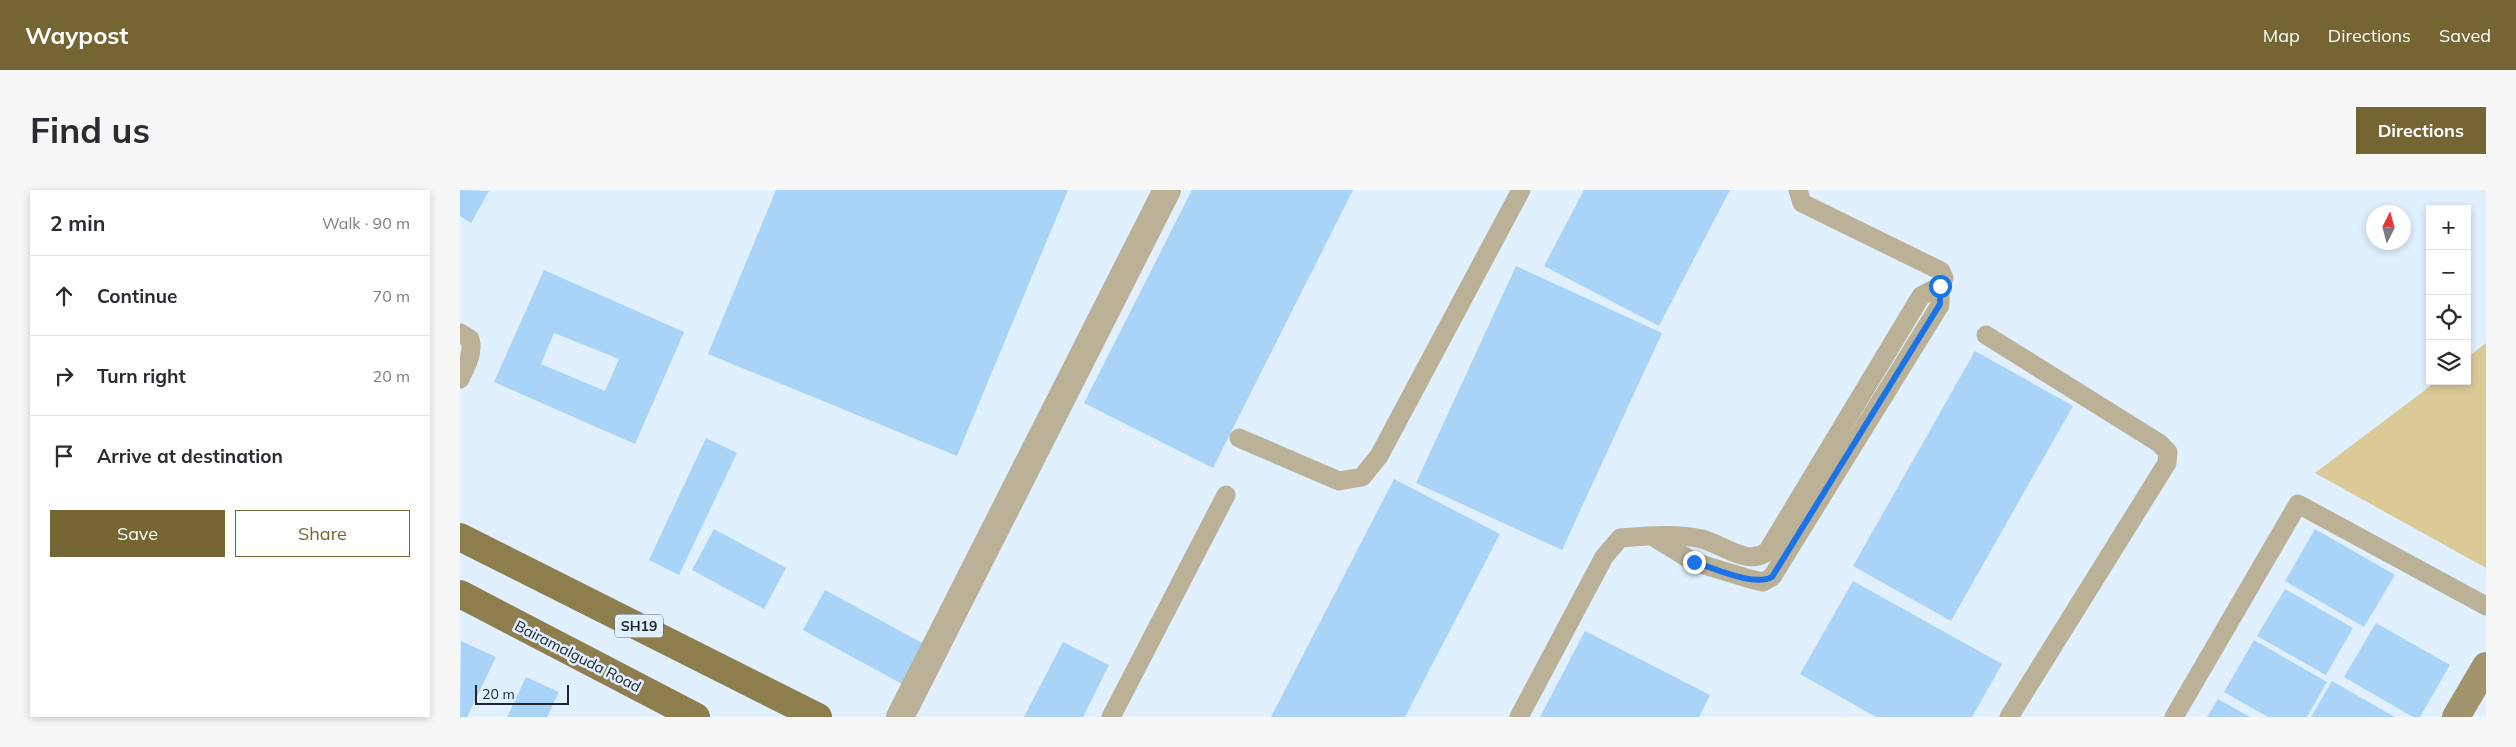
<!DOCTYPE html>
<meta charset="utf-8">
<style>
body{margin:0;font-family:Mulish,sans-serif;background:#f7f7f7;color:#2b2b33}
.controls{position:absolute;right:15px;top:15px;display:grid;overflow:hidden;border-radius:0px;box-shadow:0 2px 8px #0003}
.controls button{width:45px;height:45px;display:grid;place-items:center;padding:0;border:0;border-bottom:1px solid #e1e1e2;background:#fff;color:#2b2b33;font:25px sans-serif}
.compass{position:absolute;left:1906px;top:15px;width:45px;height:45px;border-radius:50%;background:#fff;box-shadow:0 2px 8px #0003;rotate:6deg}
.scale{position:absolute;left:15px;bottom:12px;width:94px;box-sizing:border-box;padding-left:5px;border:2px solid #21272c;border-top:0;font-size:14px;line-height:18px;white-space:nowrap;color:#21272c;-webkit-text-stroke:4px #e0f0fe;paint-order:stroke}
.stop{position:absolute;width:15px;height:15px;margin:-11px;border:4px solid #1a73e8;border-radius:50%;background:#fff}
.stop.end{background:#1a73e8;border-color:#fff;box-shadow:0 1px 5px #0008}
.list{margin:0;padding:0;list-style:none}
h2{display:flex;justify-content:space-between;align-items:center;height:65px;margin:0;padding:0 20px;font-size:21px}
h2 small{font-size:16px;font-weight:400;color:#7c7c81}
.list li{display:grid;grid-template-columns:32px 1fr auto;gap:15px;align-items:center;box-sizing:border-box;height:80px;padding:0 20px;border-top:1px solid #e1e1e2}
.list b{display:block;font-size:19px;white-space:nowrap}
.list em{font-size:16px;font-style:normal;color:#7c7c81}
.actions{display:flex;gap:10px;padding:15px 20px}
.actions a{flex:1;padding:11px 0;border:1px solid #756533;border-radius:0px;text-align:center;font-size:18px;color:#756533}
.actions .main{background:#756533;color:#fff}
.icon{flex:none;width:28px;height:28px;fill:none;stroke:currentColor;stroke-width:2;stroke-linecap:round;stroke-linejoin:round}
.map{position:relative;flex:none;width:2026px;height:527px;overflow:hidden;border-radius:0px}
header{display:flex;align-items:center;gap:30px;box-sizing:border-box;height:70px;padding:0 25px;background:#756533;color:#fff}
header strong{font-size:24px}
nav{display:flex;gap:28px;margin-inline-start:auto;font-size:18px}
.intro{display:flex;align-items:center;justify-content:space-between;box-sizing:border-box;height:120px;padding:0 30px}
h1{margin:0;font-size:35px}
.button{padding:12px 22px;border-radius:0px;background:#756533;color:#fff;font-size:18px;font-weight:700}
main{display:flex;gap:30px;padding:0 30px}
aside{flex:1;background:#fff;border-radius:0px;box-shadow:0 2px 8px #0003}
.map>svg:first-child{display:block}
.green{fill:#dbca96}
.building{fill:#a9d3f7;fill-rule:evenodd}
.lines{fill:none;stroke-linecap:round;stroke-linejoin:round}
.lane{stroke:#bab197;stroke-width:19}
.street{stroke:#bab197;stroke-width:28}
.secondary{stroke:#a1946d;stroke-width:28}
.primary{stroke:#8f7e4d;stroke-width:28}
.route{stroke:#1a73e8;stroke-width:6}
.labels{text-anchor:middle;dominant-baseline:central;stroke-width:5;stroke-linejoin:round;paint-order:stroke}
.shield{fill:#e0f0fe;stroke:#5a636b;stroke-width:1}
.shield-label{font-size:14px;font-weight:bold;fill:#21272c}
.street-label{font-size:15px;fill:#21272c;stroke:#e0f0fe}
</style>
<header>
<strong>Waypost</strong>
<nav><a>Map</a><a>Directions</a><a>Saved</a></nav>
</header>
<div class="intro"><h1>Find us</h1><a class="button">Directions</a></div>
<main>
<aside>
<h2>2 min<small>Walk · 90 m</small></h2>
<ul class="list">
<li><svg class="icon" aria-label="ahead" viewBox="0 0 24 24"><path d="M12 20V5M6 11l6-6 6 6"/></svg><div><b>Continue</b></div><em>70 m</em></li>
<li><svg class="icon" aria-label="right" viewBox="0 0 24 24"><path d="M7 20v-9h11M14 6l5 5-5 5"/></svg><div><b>Turn right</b></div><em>20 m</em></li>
<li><svg class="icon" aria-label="arrive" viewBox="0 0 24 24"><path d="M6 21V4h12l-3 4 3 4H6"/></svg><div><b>Arrive at destination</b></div></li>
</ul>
<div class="actions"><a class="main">Save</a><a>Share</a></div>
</aside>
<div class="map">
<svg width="2026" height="527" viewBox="0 0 2026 527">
<rect width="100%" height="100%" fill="#e0f0fe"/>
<path class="green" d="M2026 153V378L1855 283 1977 191H2007V168Z"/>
<path class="building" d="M0 0 29 1 11 33 0 26Z
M316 0H608L497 266 248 164Z
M732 0H893L753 278 624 213Z
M1124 0H1270L1199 136 1084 76Z
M1056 76 1202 143 1102 360 956 293Z
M84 80 224 142 175 254 34 192ZM94 143 159 169 145 201 81 174Z
M1515 161 1613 216 1491 431 1393 376Z
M246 248 277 263 219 385 189 370Z
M934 289 1040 344 945 527H811Z
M254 339 326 378 304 419 232 380Z
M1855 339 1935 385 1904 437 1825 391Z
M1393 391 1542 474 1512 527H1416L1340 484Z
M1825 399 1893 438 1866 485 1797 446Z
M365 400 464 454 442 494 343 440Z
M1916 433 1990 475 1960 527H1953L1884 487Z
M1125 441 1250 505 1239 527H1080Z
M1794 450 1867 492 1847 527H1808L1764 502Z
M1 451 36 467 7 527H0Z
M603 452 649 475 623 527H564Z
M66 487 99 502 87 527H47Z
M1872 491 1935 527H1851Z
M1758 509 1790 527H1747Z"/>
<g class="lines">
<path class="lane" d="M0 143 10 149C14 163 6 176 0 189
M1526 145 1699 253 1708 262 1707 273 1549 527
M779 248 879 291 902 287 919 266 1061 0
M1195 348 1234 372 1290 389 1303 392 1312 387 1480 115V96L1484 88 1481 81 1342 13 1338 0
M651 527 766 305
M1059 527 1144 367 1160 348C1186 346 1216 343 1242 349 1264 355 1286 376 1307 362L1461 106 1480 96
M1714 527 1838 314 2026 416"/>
<path class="street" d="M440 527 707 0"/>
<path class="secondary" d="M1996 527 2026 476"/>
<path class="primary" d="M0 347 358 527
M0 404 236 527"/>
</g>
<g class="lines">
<path class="route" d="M1234 372C1254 378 1294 397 1312 387L1480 114V96"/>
</g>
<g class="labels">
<rect class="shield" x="155" y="424.5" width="48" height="23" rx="4"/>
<g class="shield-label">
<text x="179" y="436">SH19</text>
</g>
<g class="street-label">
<text transform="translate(118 466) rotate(27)">Bairamalguda Road</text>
</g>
</g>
</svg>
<div class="controls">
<button>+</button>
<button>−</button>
<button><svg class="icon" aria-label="locate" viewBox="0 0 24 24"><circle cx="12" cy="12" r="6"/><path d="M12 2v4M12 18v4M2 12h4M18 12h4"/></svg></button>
<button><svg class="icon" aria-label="layers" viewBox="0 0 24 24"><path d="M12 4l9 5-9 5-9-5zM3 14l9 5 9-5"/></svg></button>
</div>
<svg class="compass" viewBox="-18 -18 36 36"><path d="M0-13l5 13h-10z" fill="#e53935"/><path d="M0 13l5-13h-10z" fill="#7c7c81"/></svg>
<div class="scale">20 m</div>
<div class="stop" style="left:1480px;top:96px"></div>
<div class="stop end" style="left:1234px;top:372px"></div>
</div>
</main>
